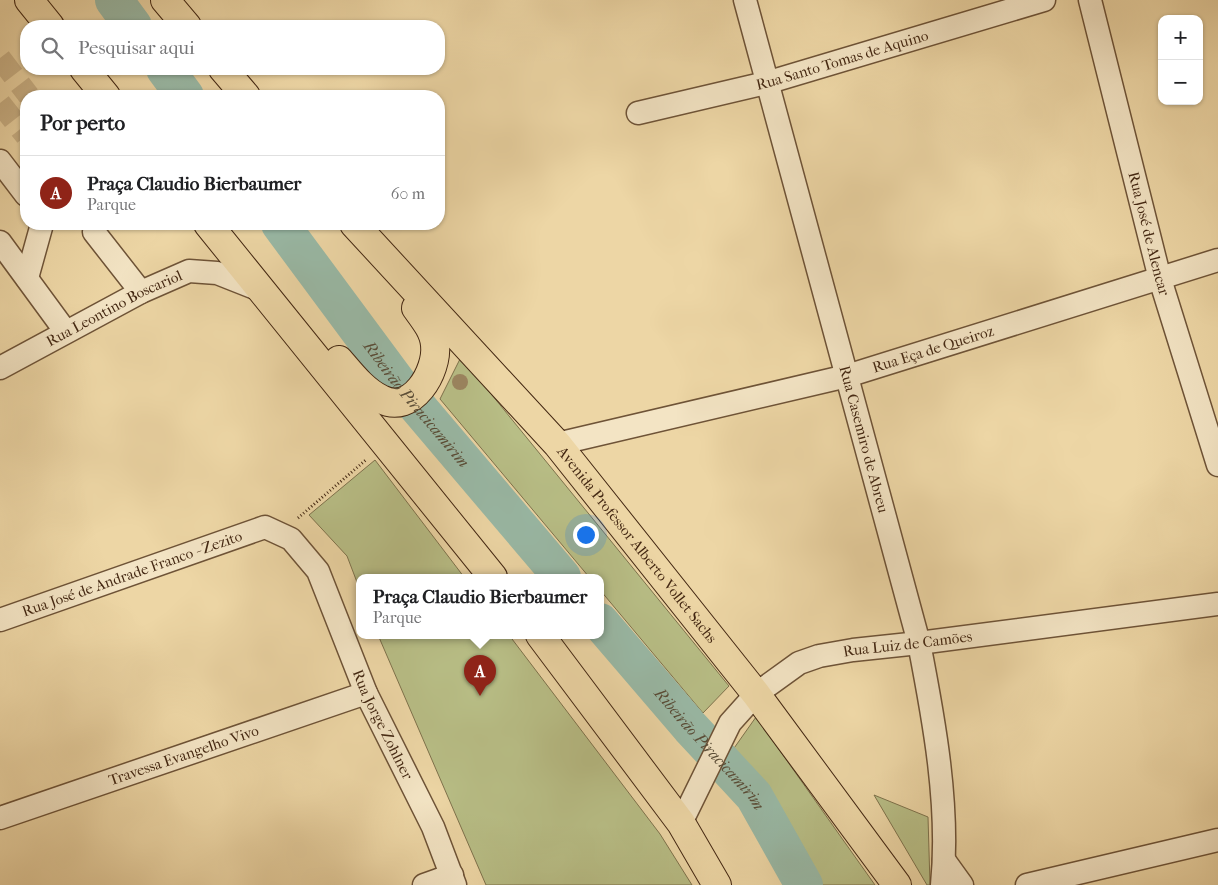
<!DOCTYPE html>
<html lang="pt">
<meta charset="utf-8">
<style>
body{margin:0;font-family:"IM FELL French Canon",serif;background:#f2f2f2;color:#202124}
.controls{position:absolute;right:15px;top:15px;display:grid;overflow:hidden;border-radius:10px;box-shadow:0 1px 4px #0004}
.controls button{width:45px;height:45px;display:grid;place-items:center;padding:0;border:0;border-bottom:1px solid #e0e0e0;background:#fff;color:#202124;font:25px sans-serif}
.you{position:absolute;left:585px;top:534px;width:18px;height:18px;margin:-12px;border:4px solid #fff;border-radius:50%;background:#1a73e8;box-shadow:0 0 0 8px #1a73e833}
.badge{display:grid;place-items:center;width:32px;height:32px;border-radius:50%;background:#8f2418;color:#fff;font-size:16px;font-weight:700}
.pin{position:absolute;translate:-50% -41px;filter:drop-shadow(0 1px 2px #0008)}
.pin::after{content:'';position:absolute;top:26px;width:18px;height:15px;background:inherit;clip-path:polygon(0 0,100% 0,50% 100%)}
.popup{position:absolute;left:356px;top:574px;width:248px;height:65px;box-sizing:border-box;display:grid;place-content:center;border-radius:10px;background:#fff;filter:drop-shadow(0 1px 4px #0005);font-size:16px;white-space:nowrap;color:#757577}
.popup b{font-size:19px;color:#202124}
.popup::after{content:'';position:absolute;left:50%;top:100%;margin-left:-10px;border:10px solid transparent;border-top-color:#fff}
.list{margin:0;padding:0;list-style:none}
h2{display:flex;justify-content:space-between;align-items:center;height:65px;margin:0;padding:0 20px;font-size:21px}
h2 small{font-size:16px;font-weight:400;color:#757577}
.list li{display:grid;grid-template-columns:32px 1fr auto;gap:15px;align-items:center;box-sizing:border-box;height:75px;padding:0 20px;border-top:1px solid #e0e0e0}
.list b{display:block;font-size:19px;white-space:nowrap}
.list p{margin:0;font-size:16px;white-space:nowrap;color:#757577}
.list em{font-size:16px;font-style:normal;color:#757577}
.icon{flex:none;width:28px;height:28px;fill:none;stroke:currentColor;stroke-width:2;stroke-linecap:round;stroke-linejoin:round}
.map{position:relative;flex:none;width:1218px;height:885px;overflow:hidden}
.search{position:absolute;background:#fff;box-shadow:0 1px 4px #0004;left:20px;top:20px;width:425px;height:55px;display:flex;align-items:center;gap:12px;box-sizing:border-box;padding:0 18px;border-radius:20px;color:#757577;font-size:19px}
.panel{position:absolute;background:#fff;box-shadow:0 1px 4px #0004;left:20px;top:90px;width:425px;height:140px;border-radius:20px}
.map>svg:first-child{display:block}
.green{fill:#b8be86;stroke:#7e724c}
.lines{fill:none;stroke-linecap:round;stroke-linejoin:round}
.river{stroke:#99b9a6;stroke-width:38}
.minor-tunnel{stroke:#cbb388;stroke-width:22;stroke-dasharray:22 11;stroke-linecap:butt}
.minor-casing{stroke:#6e5337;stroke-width:25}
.major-casing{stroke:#432712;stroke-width:30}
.path{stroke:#432712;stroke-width:3;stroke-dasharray:1 2.5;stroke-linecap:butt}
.minor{stroke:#f3e4c4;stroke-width:22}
.major{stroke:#edd6a5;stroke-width:28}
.tree{fill:#9c8661}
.labels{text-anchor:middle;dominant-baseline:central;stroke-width:4;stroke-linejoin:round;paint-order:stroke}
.street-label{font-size:15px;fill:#432712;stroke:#f3e4c4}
.water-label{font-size:16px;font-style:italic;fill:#584c37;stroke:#f3e4c4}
</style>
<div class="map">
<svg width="1218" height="885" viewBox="0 0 1218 885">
<rect width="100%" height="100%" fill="#edd6a5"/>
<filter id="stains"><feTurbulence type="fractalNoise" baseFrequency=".004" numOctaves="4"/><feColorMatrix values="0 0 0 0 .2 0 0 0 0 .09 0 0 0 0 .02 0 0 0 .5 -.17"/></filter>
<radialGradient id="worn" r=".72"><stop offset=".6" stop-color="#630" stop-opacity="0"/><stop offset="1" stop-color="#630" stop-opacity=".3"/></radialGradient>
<path class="green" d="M461 357 729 686 703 713 600 590V577H589L440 399Z
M375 460 464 577H360V590L347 556 309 515Z
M378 635H509L660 834 692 885H486Z
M756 717 875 885H821L780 806 732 751Z
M874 795 928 817 930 885H927Z"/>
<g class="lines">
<g class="river">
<path d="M114 0 133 26"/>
<path d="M165 69 185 96"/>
<path id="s1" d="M280 224 400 386 562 577"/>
<path id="s2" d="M600 622 690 727 754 796 804 885"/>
</g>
<path class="minor-tunnel" d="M0 58 29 96
M0 103 26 136"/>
<defs>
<g id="minor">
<path id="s3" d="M745 0 919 643C934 720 950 807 942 885"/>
<path id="s4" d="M1090 0 1160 279 1218 465"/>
<path id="s5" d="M638 113 766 83 1044 0"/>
<path d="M0 161 26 195"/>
<path d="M94 232 141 292"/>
<path d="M0 242 66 332"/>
<path d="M27 278 42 224"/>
<path id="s6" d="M0 368 141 292 189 271 217 273 260 290"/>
<path id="s7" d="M557 444 847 376 1218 260"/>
<path id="s8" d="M0 620 265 527 291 539 318 571 366 693 433 827 455 885"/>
<path id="s9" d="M0 818 366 693"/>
<path id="s10" d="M681 823 730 723 756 694 799 663 819 656 853 650 919 643 1218 604"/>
<path d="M944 860 962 885"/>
<path d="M424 885 452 875"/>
<path d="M1027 885 1218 840"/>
</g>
<g id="major">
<path d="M29 0 50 26"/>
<path d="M165 0 187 26"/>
<path d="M84 69 106 96"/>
<path d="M223 69 246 96"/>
<path d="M208 224 493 577"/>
<path id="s11" d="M354 224 557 444 756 694 897 885"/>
<path d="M339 360C351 374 364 391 381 399 412 416 438 371 435 345 434 331 424 319 416 308"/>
<path d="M540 635 681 823 717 885"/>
</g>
</defs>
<use href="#minor" class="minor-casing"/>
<use href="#major" class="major-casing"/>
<path class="path" d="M298 518 367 459"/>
<use href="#minor" class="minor"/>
<use href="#major" class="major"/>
</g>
<circle class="tree" cx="460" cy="382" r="8"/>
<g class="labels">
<g class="street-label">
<text stroke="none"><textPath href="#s5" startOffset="211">Rua Santo Tomas de Aquino</textPath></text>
<text stroke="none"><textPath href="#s4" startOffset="241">Rua José de Alencar</textPath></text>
<text stroke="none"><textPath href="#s6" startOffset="129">Rua Leontino Boscariol</textPath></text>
<text stroke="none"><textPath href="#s7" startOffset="388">Rua Eça de Queiroz</textPath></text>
<text stroke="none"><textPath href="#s3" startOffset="455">Rua Casemiro de Abreu</textPath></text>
<text stroke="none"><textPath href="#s11" startOffset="428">Avenida Professor Alberto Vollet Sachs</textPath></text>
<text stroke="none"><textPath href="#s8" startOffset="140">Rua José de Andrade Franco - Zezito</textPath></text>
<text stroke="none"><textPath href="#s10" startOffset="314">Rua Luiz de Camões</textPath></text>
<text stroke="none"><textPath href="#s8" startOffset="518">Rua Jorge Zohlner</textPath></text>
<text stroke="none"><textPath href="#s9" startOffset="194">Travessa Evangelho Vivo</textPath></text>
</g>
<g class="water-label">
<text stroke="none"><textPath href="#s1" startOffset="226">Ribeirão Piracicamirim</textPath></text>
<text stroke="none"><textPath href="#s2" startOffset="168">Ribeirão Piracicamirim</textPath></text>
</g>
</g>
<rect width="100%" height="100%" filter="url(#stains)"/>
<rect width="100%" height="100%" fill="url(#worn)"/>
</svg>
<div class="controls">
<button>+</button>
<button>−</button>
</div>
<div class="you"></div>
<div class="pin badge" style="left:480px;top:696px">A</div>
<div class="popup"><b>Praça Claudio Bierbaumer</b>Parque</div>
<div class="search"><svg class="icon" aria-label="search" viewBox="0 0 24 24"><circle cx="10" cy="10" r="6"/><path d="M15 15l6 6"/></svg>Pesquisar aqui</div>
<section class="panel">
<h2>Por perto<small></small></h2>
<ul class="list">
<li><span class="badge">A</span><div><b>Praça Claudio Bierbaumer</b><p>Parque</p></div><em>60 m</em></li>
</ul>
</section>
</div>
